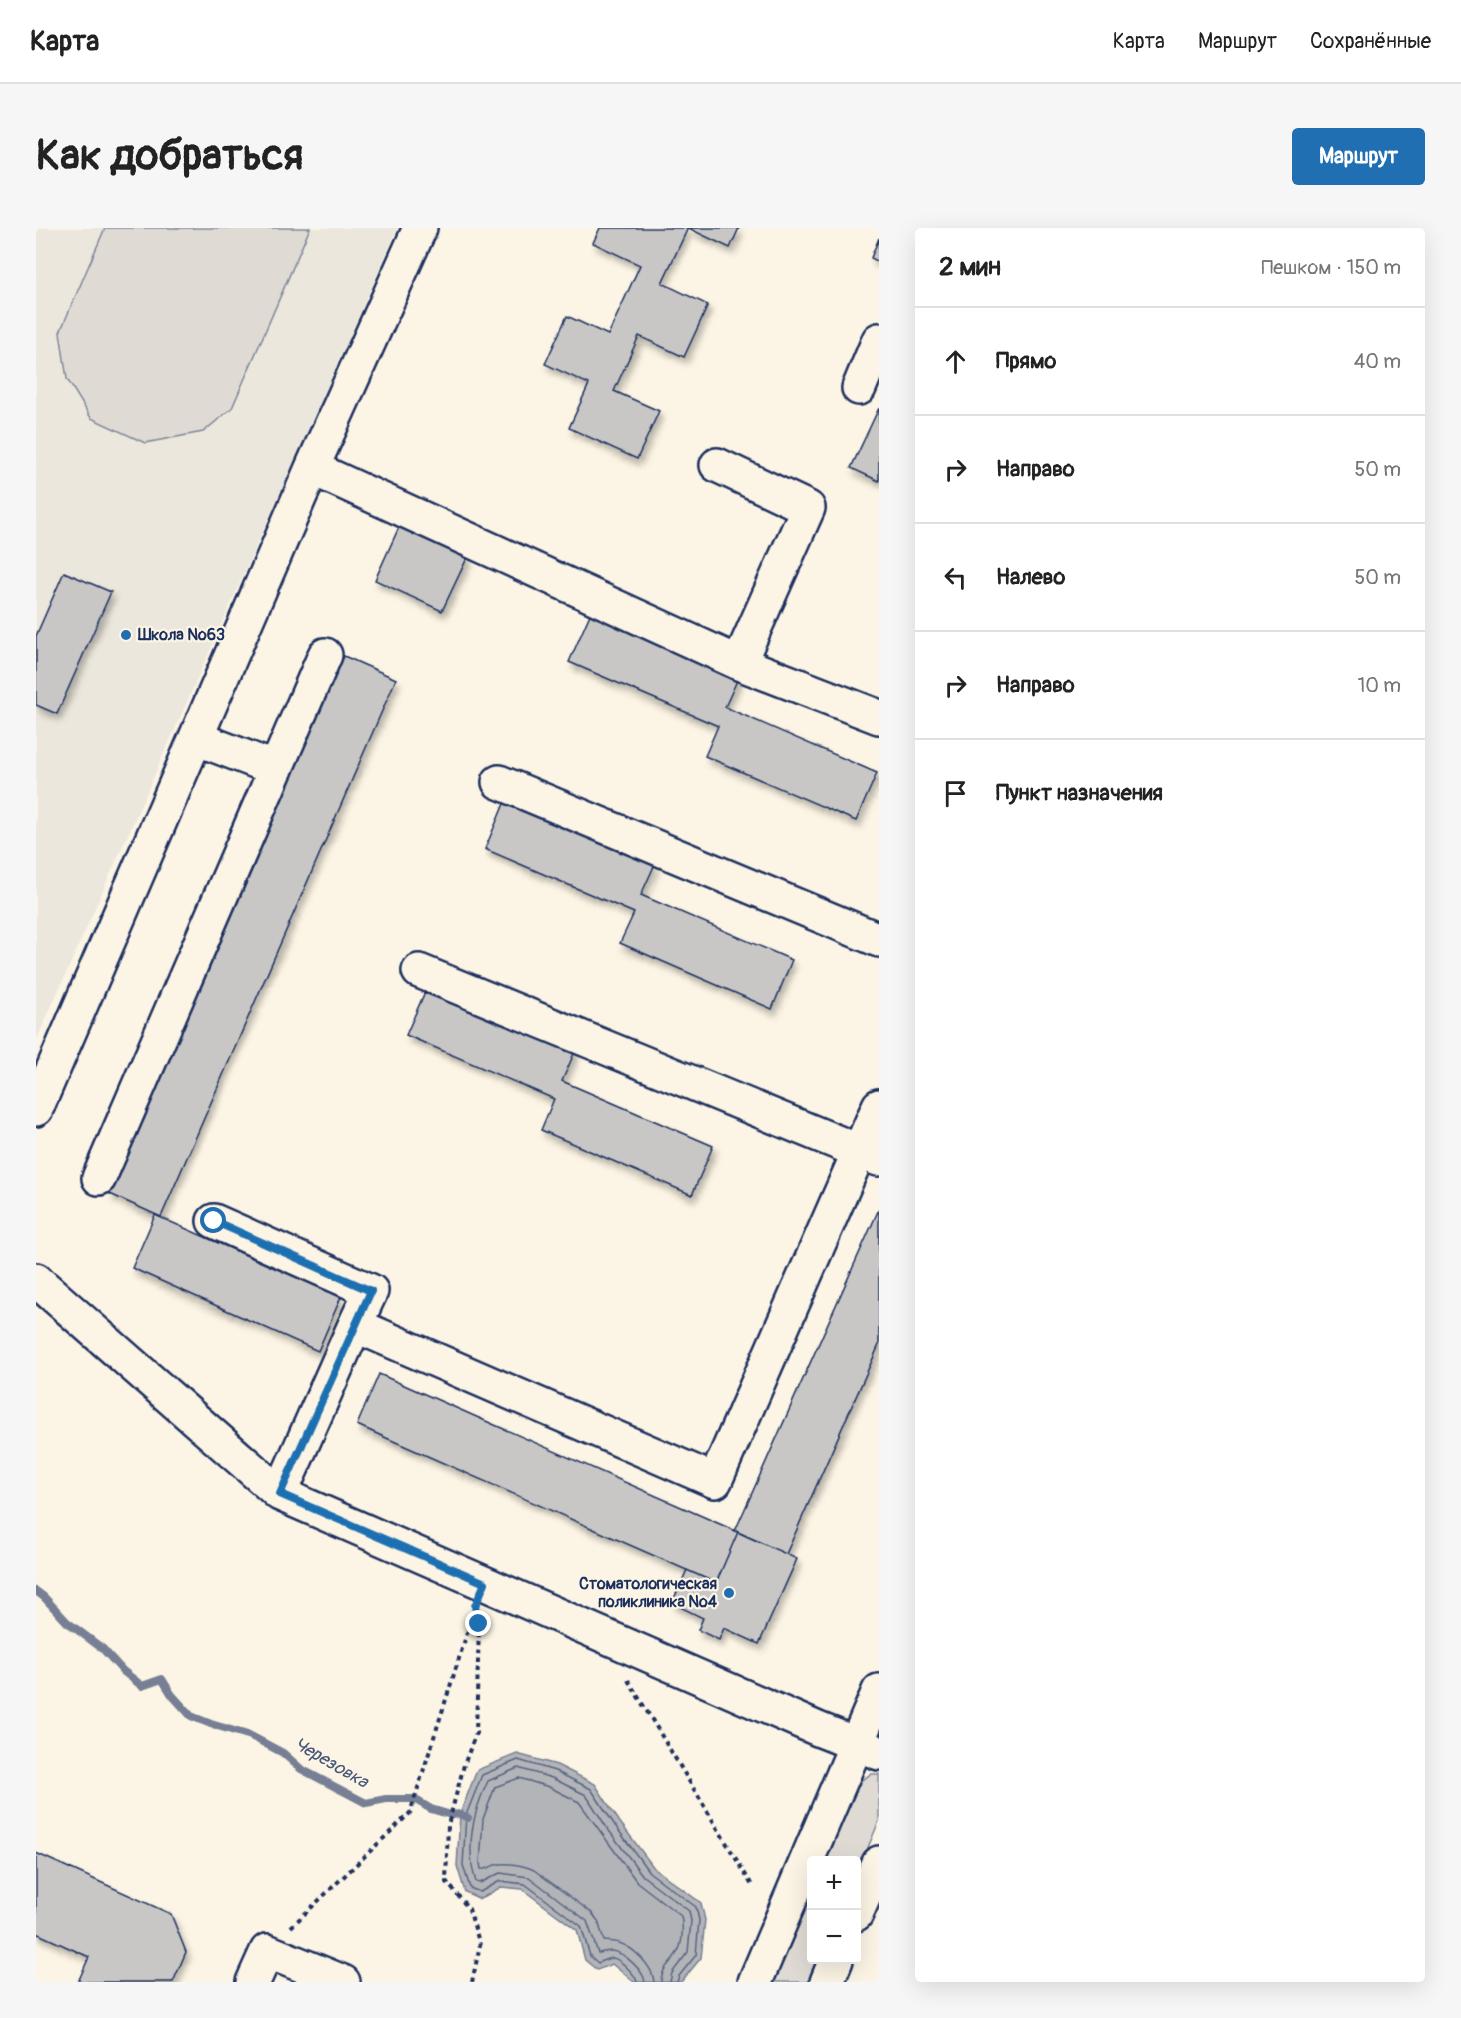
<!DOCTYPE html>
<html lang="ru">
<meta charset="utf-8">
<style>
body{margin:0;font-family:Pangolin,sans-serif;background:#f6f6f6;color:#222}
.controls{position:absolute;right:18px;bottom:18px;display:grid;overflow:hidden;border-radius:6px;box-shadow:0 6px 24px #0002}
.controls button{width:54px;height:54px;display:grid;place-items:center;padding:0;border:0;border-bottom:2px solid #e0e0e0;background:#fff;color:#222;font:30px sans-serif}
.stop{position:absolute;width:18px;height:18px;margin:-14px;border:4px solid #1f6fb2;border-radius:50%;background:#fff}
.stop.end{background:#1f6fb2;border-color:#fff;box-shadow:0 2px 6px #0008}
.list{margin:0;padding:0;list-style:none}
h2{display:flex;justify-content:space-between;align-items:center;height:78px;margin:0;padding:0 24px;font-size:26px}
h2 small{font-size:20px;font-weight:400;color:#767676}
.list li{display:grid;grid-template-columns:39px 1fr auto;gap:18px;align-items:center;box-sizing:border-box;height:108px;padding:0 24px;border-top:2px solid #e0e0e0}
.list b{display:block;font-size:22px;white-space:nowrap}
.list em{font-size:20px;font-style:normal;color:#767676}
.icon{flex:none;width:33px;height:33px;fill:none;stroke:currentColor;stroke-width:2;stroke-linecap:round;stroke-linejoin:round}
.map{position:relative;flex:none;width:843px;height:1754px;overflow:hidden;border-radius:6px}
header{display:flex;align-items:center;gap:36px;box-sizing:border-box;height:84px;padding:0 30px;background:#fff;border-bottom:2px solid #e0e0e0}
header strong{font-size:28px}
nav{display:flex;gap:33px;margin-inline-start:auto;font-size:21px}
.intro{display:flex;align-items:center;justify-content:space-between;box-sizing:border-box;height:144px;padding:0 36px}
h1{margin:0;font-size:42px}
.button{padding:15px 27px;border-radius:6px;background:#1f6fb2;color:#fff;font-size:21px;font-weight:700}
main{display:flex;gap:36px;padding:0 36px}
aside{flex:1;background:#fff;border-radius:6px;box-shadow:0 6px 24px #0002}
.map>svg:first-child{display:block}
.built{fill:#ece7dc}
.green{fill:#dfdbd4;stroke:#7d8599;stroke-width:1.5}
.water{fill:#b2b4b8;stroke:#767f94;stroke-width:1.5}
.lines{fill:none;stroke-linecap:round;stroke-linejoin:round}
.shore{stroke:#576482;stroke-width:1.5}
.stream{stroke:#767f94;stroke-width:8}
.building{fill:#c8c7c6;stroke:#1b2f5e;stroke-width:1.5;filter:url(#shadow)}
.minor-casing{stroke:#1b2f5e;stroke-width:38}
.major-casing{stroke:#1b2f5e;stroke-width:38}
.path{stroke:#1b2f5e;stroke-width:4;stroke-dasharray:4.5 4.5;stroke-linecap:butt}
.minor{stroke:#fcf5e5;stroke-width:33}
.major{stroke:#fcf5e5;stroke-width:33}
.route{stroke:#1f6fb2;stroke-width:8}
.poi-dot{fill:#1f6fb2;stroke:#fcf5e5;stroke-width:2}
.labels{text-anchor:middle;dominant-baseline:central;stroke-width:4.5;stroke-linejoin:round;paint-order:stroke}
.poi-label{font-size:16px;font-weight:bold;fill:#1b2f5e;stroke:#fcf5e5;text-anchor:start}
.water-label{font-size:18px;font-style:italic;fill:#485779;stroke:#fcf5e5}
</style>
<header>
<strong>Карта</strong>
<nav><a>Карта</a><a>Маршрут</a><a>Сохранённые</a></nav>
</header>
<div class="intro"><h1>Как добраться</h1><a class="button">Маршрут</a></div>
<main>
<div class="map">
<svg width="843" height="1754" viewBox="0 0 843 1754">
<defs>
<filter id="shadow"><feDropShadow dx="3.5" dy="6" stdDeviation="3" flood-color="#0004"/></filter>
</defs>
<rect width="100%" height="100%" fill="#fcf5e5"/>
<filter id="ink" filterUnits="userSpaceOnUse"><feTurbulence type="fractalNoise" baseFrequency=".0167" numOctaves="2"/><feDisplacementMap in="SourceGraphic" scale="12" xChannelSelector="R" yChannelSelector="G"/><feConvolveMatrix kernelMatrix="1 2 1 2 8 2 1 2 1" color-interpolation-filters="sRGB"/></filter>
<g filter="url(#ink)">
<path class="built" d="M0 0H362L0 813Z"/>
<path class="green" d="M69 0H274L196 180 167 204 109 215 55 190 31 151 24 104Z
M835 1546H843V1593L821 1646 820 1632H790L824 1553Z
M775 1666 776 1732H783L774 1754H737Z"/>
<path class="water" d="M481 1526 521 1537 559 1556 583 1593 618 1640 665 1675 669 1692 665 1730 645 1754H598L576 1736 561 1742 549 1732 541 1702 486 1661 465 1659 444 1671 429 1664 421 1638 424 1586 441 1542Z"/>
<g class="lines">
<path class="shore" d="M601 1754C600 1747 584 1731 577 1730 572 1730 566 1733 562 1735L554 1728 545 1698 489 1656 464 1653 444 1664 434 1660 427 1637 430 1587 446 1547 482 1532 519 1543 555 1561 578 1596 613 1644 660 1679 663 1692 660 1727 643 1748 641 1754
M609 1754C608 1743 587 1723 575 1723 570 1723 566 1725 562 1725L551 1693 493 1649 464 1645 444 1655 440 1654C429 1621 437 1583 452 1553L482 1540 516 1550 550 1567 571 1600 607 1648 653 1683 655 1693 652 1724 636 1745 634 1754
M618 1754C617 1738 597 1719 583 1715 578 1713 573 1714 568 1713L562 1693 556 1685 498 1642C488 1637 470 1634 459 1637 453 1639 451 1642 445 1641L444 1635 447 1591 459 1559 483 1550 513 1559 543 1574 601 1654 645 1688C647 1696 647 1713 643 1721 638 1734 625 1738 625 1754"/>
<path class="stream" d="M0 1363 8 1369 31 1394 67 1421 87 1443 106 1458 126 1451 136 1467 155 1488 175 1496 215 1508 247 1525 265 1541 330 1575 350 1571H378L395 1581 415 1587 424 1586 432 1590"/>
</g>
<path class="building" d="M564 0H703L694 20 652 0 626 55 672 77 648 129 603 108 578 163 623 183 601 231 533 200 553 156 509 136 531 88 572 107 604 37 557 15Z
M843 10V34L835 30Z
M843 180V253L815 240Z
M364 297 432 328 406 383 339 352Z
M28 344 75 364 21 486 0 477V408Z
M555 384 703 448 689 479 841 545 820 593 669 528 682 498 533 434Z
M308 428 360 451 125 989 74 966Z
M470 571 619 636 605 667 756 732 736 781 584 715 598 685 449 621Z
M392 757 540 821 526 853 677 918 656 967 505 902 518 871 370 807Z
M843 981V1117L750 1326 699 1303Z
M119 987 305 1069 282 1123 96 1040Z
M343 1146 702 1304 680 1355 321 1197Z
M702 1304 761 1331 723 1416 688 1400 683 1412 662 1402 667 1390 636 1375 651 1342 680 1355Z
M0 1625 135 1686 150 1724 137 1754H42L53 1729 0 1705Z"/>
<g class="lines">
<defs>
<path id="minor" d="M823 160 843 112
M681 237 772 280 703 435
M276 240 703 435 843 489
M160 510 240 541
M463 554 843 712
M383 743 842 931
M0 881 276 240 384 0
M63 950 289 427
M178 993 335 1063 319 1097
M0 1052 244 1266 782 1501 843 1525
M244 1266 319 1097 679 1253 843 878
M217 1754 231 1723 307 1754"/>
<path id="major" d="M820 1686 843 1635
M719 1754 843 1463
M791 1754 800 1732"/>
</defs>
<use href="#minor" class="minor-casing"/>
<use href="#major" class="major-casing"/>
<path class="path" d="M592 1452 717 1659
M255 1699 374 1585 438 1383
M436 1754 444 1717 433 1681 410 1653 412 1597 428 1537 440 1505 443 1396 441 1386"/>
<use href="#minor" class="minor"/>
<use href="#major" class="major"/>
</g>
</g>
<g class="lines" filter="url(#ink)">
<path class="route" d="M178 993 335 1063 244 1266 449 1355 439 1378 443 1396"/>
</g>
<g class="poi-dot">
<circle cx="90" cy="407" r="6"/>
<circle cx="693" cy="1365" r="6"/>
</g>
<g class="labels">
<g class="poi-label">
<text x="102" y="407">Школа №63</text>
<text x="681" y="1356" text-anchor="end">Стоматологическая<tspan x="681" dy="18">поликлиника №4</tspan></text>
</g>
<g class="water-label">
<text transform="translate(295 1535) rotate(30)">Черезовка</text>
</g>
</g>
</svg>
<div class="controls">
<button>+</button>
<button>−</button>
</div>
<div class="stop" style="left:178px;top:993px"></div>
<div class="stop end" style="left:443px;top:1396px"></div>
</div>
<aside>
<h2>2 мин<small>Пешком · 150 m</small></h2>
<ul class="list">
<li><svg class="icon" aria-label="ahead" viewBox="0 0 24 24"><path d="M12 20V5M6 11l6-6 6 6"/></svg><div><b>Прямо</b></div><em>40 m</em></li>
<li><svg class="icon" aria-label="right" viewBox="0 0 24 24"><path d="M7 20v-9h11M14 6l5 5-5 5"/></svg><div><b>Направо</b></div><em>50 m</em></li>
<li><svg class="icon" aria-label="left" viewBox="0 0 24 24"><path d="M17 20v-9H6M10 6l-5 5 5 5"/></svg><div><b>Налево</b></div><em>50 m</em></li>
<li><svg class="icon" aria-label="right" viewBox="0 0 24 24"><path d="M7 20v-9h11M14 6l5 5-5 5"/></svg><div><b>Направо</b></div><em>10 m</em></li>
<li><svg class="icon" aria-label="arrive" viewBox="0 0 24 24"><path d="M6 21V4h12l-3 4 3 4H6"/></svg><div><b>Пункт назначения</b></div></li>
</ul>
</aside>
</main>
